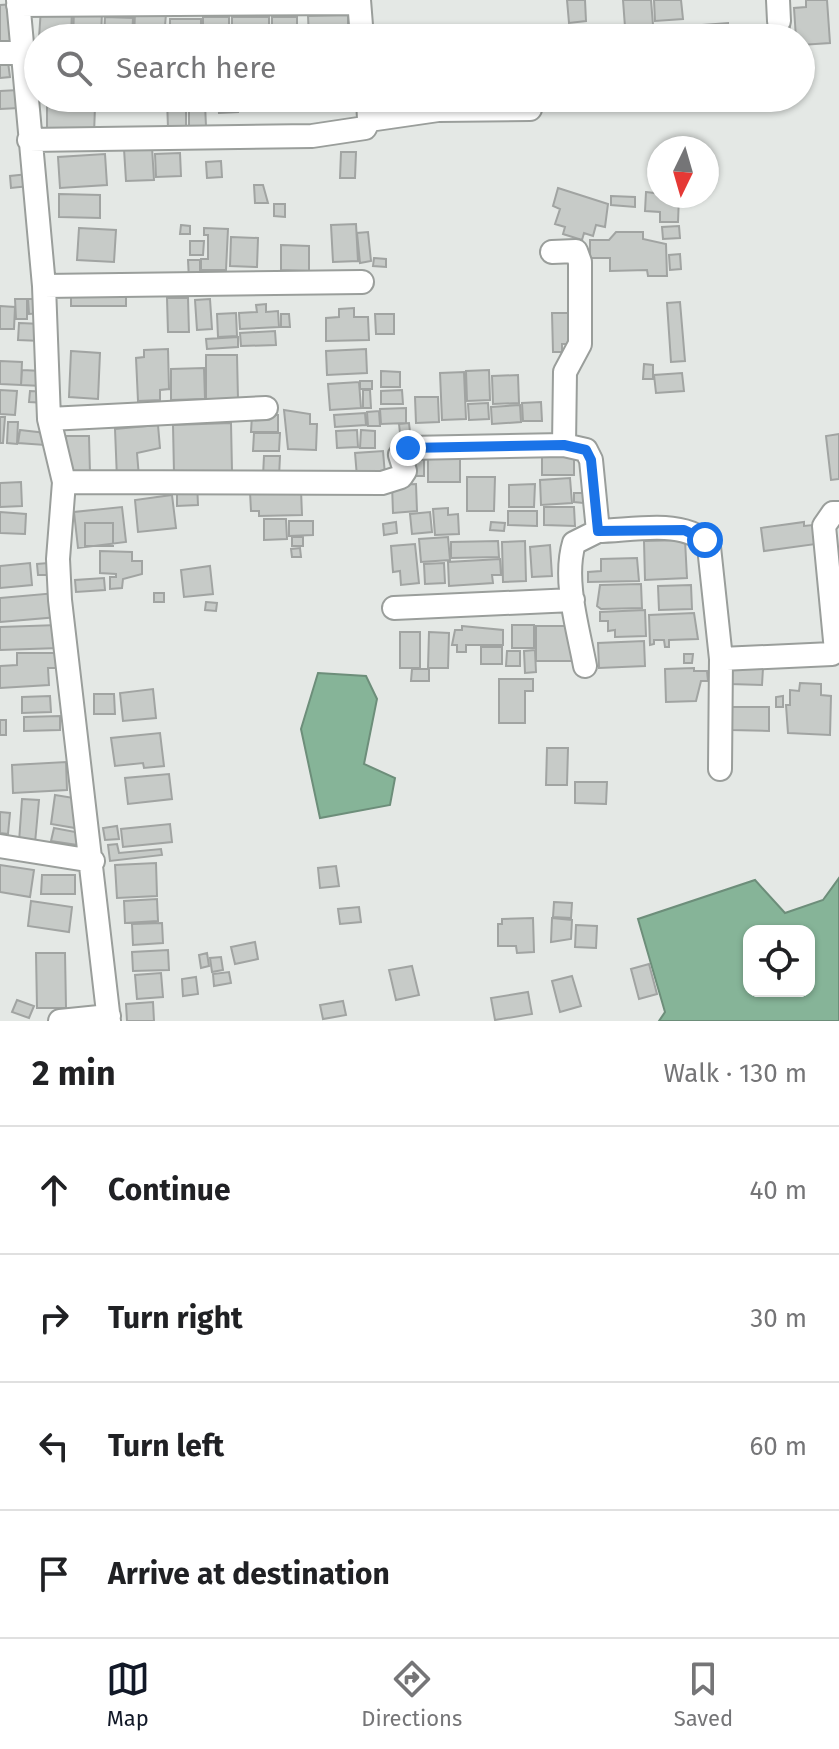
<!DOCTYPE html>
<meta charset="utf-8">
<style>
body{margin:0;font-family:"Fira Sans",sans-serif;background:#f6f6f6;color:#202124}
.controls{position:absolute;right:24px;bottom:24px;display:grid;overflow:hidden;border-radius:16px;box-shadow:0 2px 6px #0004}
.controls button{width:72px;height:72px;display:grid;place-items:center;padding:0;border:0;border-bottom:2px solid #e0e0e0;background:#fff;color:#202124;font:40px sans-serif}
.compass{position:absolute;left:647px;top:136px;width:72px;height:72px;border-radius:50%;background:#fff;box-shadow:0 2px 6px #0004;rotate:185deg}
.stop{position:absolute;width:24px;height:24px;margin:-18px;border:6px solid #1a73e8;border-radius:50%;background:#fff}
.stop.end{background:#1a73e8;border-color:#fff;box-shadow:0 2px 8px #0008}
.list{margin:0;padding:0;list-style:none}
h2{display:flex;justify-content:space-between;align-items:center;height:104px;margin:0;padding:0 32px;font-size:34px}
h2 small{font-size:26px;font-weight:400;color:#757577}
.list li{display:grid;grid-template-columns:52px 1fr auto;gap:24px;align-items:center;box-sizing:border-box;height:128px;padding:0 32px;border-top:2px solid #e0e0e0}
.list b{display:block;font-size:30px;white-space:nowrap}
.list em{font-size:26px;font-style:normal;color:#757577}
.icon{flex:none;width:44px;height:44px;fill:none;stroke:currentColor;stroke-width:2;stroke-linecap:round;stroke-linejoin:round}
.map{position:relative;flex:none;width:839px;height:1021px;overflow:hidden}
.search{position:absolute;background:#fff;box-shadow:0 2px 6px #0004;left:24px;right:24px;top:24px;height:88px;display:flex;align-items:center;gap:20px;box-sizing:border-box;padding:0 28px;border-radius:44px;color:#757577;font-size:30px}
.sheet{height:616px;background:#fff}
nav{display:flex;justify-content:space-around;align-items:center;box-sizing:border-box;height:112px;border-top:2px solid #e0e0e0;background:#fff;font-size:22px;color:#757577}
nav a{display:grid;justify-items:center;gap:4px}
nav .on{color:#111827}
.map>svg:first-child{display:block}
.water{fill:#86b498;stroke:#6d8e7a;stroke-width:2;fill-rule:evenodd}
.building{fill:#c7cbc8;stroke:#a1a4a2;stroke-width:2}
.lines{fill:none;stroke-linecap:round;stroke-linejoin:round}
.minor-casing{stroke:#9a9e9b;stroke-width:26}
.minor{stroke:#fff;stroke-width:22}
.route{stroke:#1a73e8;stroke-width:10}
</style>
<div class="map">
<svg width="839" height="1021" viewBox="0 0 839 1021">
<rect width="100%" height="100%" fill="#e4e8e5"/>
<path class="water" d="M318 673 366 676 377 699 364 764 395 778 390 805 320 818 301 729Z
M839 878V1021H659L665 1012 638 919 755 880 785 913 823 900ZM749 931H809V991H749Z"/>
<path class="building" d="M567 0H585L586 21 569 23Z
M623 0H651L653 25 625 27Z
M654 0H681L683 19 655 21Z
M806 0H827L830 43 801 45V38H796L794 8 806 7Z
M15 4 18 45 0 47V5Z
M41 8 72 10 71 38H39Z
M74 11 102 12 101 38H73Z
M135 12 166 14 164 38H134Z
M348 15V27L337 28V38H309L308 16Z
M105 17 133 18 132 38H104Z
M203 17H229V38H203Z
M232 17H269V38H232Z
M272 17H297V38H272Z
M170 19H201V38H170Z
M728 23V38H704L703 25Z
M773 25 790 26 789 35 772 34Z
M684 26H696V38H673V35H684Z
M762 31 763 38H741V32Z
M0 62H8L10 77 0 78Z
M18 90 19 108 0 109V91Z
M178 98 179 105H186V128H168L167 99Z
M189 98H201V104H205L206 126 189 127Z
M218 98H238V112L219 113Z
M312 98H344V105L325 107V100Z
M47 106 95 107 94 134 47 133Z
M152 147 154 180 126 181 124 149Z
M341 152H356L355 178H340Z
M180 153 181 176 156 177 155 154Z
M105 154 107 185 60 188 58 157Z
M221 161 222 177 207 178 206 162Z
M28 174 29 186 11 188 10 176Z
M254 185H263L268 203H255Z
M558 188 608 204 605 227 596 225 593 236 584 233 582 240 563 234 565 227 555 224 560 209 553 206Z
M646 192 679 196 678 222H660V212L645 211Z
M59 194 100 195V218L59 217Z
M611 196 635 197V207L611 205Z
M274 204H285V217L274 216Z
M356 224 358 261 333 262 331 225Z
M181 225 190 226V234H180Z
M679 226 680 238 663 239 662 227Z
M79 228 116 230 114 262 77 260Z
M204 228 228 229 226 270H201V259H208V235H204Z
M368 232 371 261 360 263 357 233Z
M616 232H643V239L666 244 667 276H648L647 270 610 271V258H590V240H609Z
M231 237 258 238 257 267 230 266Z
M190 241H204L203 255H190Z
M281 245 309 246V271L281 270Z
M680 254 681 269 670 270 669 255Z
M374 258 386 259V267L373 266Z
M188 260H200V279L189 280Z
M71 292H126V306H71Z
M167 298H188L189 332H168Z
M15 299H27V319H16Z
M28 299H43V313L29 314Z
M210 299 212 329 197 330 195 300Z
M680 302 685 361 671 362 667 303Z
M266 304V312L278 311 279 327 240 329 239 313 257 312 256 305Z
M0 306 15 307 14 329H0Z
M354 308V317H368L369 340 326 341V318L339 317V309Z
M236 313 237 336 218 337 217 314Z
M552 313H571L572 344H562V352H553Z
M281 314H289L290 327H281Z
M375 314H394V334H376Z
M19 323 42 324 41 341 18 340Z
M275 331 276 345 241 346 240 333Z
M238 337V347L207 349 206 339Z
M168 349 169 389 160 390V400L138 401 136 358 144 357V350Z
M366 349 367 373 327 375 326 351Z
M71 351 100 353 98 399 69 397Z
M206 355H237L238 399 206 400Z
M0 361 22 362 21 385 0 384Z
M644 364 653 365V379H643Z
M204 368 205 399 171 400V369Z
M22 370 42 371V386L21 385Z
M489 370 490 400 467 401 466 371Z
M381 371 400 372V387H381Z
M464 372 466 419 442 420 440 373Z
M682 373 684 391 656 393 654 375Z
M518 375 519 403 493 404 492 376Z
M360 381H372V389H360Z
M359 382 361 408 330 410 328 384Z
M0 390 17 391 15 415 0 414Z
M363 390H370L371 408H363Z
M402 390 403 404H381V391Z
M30 391 48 392 47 403 29 402Z
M415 397H438L439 422 416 423Z
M541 402 542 421H523L522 403Z
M488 403 489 419 469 420 468 404Z
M520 405 521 422 492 424 491 407Z
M406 408V423L381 424 380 409Z
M284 410 310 414V424H317L316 450 288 449Z
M379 411 380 426H368L367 412Z
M365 413 366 425 335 427 334 415Z
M252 415H278V432H251Z
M0 417H5L3 443H0Z
M8 422H18L17 444 7 443Z
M231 423 232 471 174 473 173 425Z
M409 423 410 432 400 433 399 424Z
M158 425 160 448 137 453 139 477 117 479 115 429Z
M20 430 46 433 45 445 18 443Z
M357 430 358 447 337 448 336 431Z
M361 430 375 431V448H360Z
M254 433H280L279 451H253Z
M839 434V479L831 480 826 436Z
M66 436H89L90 473 67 474Z
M383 451 385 475 357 477 355 453Z
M542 454H574V475H542Z
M264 456H280L279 477 263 476Z
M410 458H424V476H410Z
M428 459H460V482H428Z
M467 477H495L494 511H467Z
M570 478 572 503 541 505 540 480Z
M21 482 22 506 0 507V483Z
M197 482 198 505 177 506V483Z
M416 484 417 511 393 513 392 485Z
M535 484 534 507H509V485Z
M301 490 302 515 259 516V511H251L250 492Z
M574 493H583V503L574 502Z
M172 495 176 528 138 532 135 500Z
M122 507 126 542 78 548 74 512Z
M544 507H574L575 526 544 525Z
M448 508V515L458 514 459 534 435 535 433 509Z
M508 511H537V526L508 525Z
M0 512 26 514 25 534 0 533Z
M430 512 432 532 412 534 410 514Z
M264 519H286L287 539 264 540Z
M289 521H313V535L289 536Z
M396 522 397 533 384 535 383 524Z
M491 522 505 523 504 531 490 530Z
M804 522V526L813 525 816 544 764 551 761 528Z
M85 523H113V546H85Z
M292 537H303V546H292Z
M448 537 450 560 421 562 419 539Z
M685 540 687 578 645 580 644 541Z
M498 541 499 557 451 558V542Z
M525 541 526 581 503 582 502 542Z
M415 544 419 583 401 585 400 571 393 572 391 546Z
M550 545 552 576 532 577 530 547Z
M300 548 301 557H292L291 549Z
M100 551 132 552V561H142V574L123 579 122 588 110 589V577H116V574L100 573Z
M637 558 639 581 588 582V572L601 571V559Z
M500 559 501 575H492L493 583 449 586 448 562Z
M30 563 32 585 0 588V566Z
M48 563V575H38L37 564Z
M444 563 445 583 425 584 424 564Z
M210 566 213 594 184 597 181 570Z
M104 578 105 590 76 592 75 580Z
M641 584 642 608 601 609 597 606 600 585Z
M691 585 692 609 659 610 658 586Z
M56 593 58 617 0 622V598Z
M154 593H164V602H154Z
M206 602 217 603 216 611 205 610Z
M645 610 646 636 615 637V630L608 631V621H600V612Z
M694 613 698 639 669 640V647H665L664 640H654V644L650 645 649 615Z
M58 625 59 648 0 650V627Z
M512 625H534V648H512Z
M462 626 503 630V645H466V652H457V645H452L455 630H462Z
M536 626H572V661H536Z
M400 632H420V668H400Z
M429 632 449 633 448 668H428Z
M644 641 645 666 599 668 598 643Z
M481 647H502V664H481Z
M535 650 536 672 525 673 524 651Z
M507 651H520V666H506Z
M17 653H62V668H48L49 685 0 688V666L17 665Z
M684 654H693L692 663H684Z
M694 668V671H707L708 681H701L696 701 666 702 665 669Z
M730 668H763L762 685 730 684Z
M412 669H429V681H411Z
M499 679H533V691H525V723H499Z
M800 683 821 684V695L831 696 830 735 788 733 786 705H790V690L799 691Z
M153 689 156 718 123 721 120 693Z
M94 694H114L115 714H94Z
M50 696 51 712 22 713V697Z
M783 696V707H776V697Z
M731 707H769V731L731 730Z
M60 716V730L24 731V717Z
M0 720H6V735H0Z
M160 733 164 766 144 768 143 763 115 766 111 738Z
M547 748H568L567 785H546Z
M66 762 67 790 13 793 12 765Z
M169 774 172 799 128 804 125 778Z
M575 782H607L606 804 575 803Z
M55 795 80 799 75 828 51 824Z
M22 799 39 800 35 843 19 842Z
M0 812 10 813 8 834 0 833Z
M170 824 172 842 123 847 121 829Z
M117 826 119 839 105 840 103 828Z
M54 828 86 834 84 846 51 841Z
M117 844 119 853 161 849 162 855 110 861 108 845Z
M156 863 157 896 117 898 115 865Z
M0 865 34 870 30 897 0 892Z
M336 866 339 886 320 888 318 868Z
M42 875H75V894H41Z
M157 899 158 921 125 923 124 901Z
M31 901 72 907 69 932 28 926Z
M554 902 572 903 571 918 553 917Z
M359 907 361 922 340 924 338 909Z
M533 918 534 952 517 953 516 946H498V924H502V919Z
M552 918 572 920 571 939 551 942Z
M162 923 163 943 133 945 132 924Z
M576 925 597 926 596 948 575 947Z
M255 942 258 959 235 964 231 947Z
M168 950 169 970 133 971 132 952Z
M36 953H65L66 1008H37Z
M207 953 209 966 201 968 199 955Z
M221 957 223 970 212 972 210 958Z
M649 964 657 994 639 999 631 969Z
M412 966 419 995 396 1000 389 970Z
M229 972 231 983 214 986 213 974Z
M161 973 163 997 137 999 135 975Z
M572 976 581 1006 560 1012 552 981Z
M196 977 198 994 183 996 182 979Z
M528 992 532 1014 495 1020 491 998Z
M17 1000 34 1006 29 1018 12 1012Z
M343 1001 346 1015 323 1019 320 1005Z
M153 1002 154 1021H127L126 1004Z"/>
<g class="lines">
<defs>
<path id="minor" d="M18 0 44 286 49 419 64 482 58 559 60 600 109 1021
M359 0 362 38
M778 0 779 21
M18 5 358 3
M0 53H21
M369 120 438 110 530 109
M29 140 312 136 365 128 369 120 368 98
M552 252 576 251 580 262V344L565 372 564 445
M44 286 362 282
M49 419 266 408
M64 482 382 483 401 477 405 471 400 455 408 448 564 445 586 450 591 460 598 531C630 531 689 517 709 547L721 659 832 654 836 651 824 526 833 513H839
M394 608 573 600
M585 666C578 628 563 580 574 543L598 531
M720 769 721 659
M0 846 93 861
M60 1021 109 1016"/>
</defs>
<use href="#minor" class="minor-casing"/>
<use href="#minor" class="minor"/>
</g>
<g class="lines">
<path class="route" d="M408 448 564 445 586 450 591 460 598 531 684 530 705 540"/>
</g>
</svg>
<div class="controls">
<button><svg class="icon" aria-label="locate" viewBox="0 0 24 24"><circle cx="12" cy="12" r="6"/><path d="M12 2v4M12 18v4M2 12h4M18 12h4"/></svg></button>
</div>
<svg class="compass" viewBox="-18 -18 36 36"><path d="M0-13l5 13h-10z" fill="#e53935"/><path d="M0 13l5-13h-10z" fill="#757577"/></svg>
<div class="stop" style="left:705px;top:540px"></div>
<div class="stop end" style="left:408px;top:448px"></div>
<div class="search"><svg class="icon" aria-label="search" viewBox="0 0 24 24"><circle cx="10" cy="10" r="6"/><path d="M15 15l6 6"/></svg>Search here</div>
</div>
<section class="sheet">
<h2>2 min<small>Walk · 130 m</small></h2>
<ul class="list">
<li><svg class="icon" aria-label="ahead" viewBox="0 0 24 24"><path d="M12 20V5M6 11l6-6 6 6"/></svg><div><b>Continue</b></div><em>40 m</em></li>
<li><svg class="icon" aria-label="right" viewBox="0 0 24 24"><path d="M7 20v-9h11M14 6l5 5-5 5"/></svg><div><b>Turn right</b></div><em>30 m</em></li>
<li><svg class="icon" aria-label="left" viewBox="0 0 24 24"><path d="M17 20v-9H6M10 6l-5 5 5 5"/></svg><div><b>Turn left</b></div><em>60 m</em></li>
<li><svg class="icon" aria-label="arrive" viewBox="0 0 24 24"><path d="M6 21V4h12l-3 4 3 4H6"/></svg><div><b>Arrive at destination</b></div></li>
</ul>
</section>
<nav>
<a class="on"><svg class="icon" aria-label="map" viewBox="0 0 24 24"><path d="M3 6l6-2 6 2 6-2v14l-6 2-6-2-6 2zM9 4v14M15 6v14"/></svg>Map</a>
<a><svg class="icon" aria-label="directions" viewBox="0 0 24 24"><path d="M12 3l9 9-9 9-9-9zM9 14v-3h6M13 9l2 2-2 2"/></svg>Directions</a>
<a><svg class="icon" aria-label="saved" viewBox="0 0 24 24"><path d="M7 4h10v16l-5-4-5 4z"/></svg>Saved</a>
</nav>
